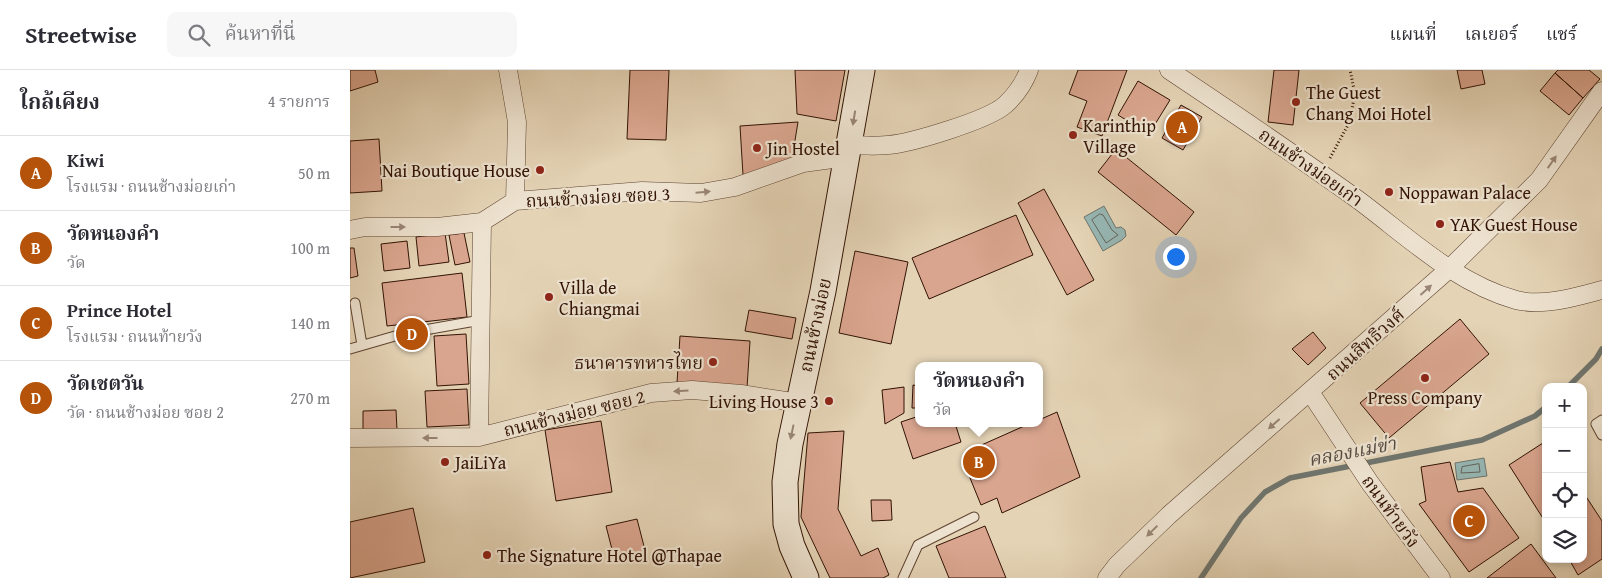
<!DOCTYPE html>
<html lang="th">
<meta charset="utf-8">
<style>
body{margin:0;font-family:"Gentium Book Plus","Noto Serif Thai",serif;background:#f7f7f7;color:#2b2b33}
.controls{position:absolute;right:15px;bottom:15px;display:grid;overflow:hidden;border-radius:10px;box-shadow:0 2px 8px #0003}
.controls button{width:45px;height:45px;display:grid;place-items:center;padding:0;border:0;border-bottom:1px solid #e1e1e2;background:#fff;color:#2b2b33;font:25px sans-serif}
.you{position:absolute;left:825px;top:186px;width:18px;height:18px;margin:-12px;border:4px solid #fff;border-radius:50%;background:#1a73e8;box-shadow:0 0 0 8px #1a73e833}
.badge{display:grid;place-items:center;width:32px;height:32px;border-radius:50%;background:#b45309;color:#fff;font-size:16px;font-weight:700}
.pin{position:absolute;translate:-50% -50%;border:2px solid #fff;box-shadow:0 1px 5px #0006}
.popup{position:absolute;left:565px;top:292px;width:128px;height:65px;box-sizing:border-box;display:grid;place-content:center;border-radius:10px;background:#fff;filter:drop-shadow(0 1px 4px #0005);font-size:16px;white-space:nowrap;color:#7c7c81}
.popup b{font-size:19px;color:#2b2b33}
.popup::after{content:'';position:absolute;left:50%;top:100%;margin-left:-10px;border:10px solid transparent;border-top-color:#fff}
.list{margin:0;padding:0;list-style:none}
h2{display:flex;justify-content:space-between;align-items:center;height:65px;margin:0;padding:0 20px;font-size:21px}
h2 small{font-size:16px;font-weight:400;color:#7c7c81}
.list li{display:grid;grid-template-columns:32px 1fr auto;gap:15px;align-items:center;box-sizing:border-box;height:75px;padding:0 20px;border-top:1px solid #e1e1e2}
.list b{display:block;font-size:19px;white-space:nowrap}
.list p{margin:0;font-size:16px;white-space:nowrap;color:#7c7c81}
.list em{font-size:16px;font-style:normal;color:#7c7c81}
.icon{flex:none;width:28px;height:28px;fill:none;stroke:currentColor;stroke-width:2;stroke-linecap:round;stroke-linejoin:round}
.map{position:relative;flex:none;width:1252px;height:508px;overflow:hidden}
header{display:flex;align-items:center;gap:30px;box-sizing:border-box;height:70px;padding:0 25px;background:#fff;border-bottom:1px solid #e1e1e2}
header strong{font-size:24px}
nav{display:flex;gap:28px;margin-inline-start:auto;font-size:18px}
.search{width:350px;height:45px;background:#f7f7f7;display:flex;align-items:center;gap:12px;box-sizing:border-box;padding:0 18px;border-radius:10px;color:#7c7c81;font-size:19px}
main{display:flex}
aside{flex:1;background:#fff}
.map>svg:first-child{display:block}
.water{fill:#97b7b4;stroke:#6f756e}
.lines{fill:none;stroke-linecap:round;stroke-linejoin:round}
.shore{stroke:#64655c;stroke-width:1}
.stream{stroke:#6f756e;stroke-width:5.5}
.building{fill:#d9a58e;stroke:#321304}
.lane-casing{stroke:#5e4330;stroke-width:11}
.street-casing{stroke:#5e4330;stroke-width:19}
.secondary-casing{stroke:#321304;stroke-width:27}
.path{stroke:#321304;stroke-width:3;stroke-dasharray:1 2.5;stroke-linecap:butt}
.lane{stroke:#ede2cf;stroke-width:9}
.street{stroke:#ede2cf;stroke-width:18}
.secondary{stroke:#ede2cf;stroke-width:25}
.oneway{fill:#998574}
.poi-dot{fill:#8f2418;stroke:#ede2cf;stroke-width:2}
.labels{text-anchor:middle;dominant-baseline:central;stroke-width:4.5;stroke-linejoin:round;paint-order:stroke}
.poi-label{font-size:18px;fill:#321304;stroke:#ede2cf;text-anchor:start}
.street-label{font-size:18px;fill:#321304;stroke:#ede2cf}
.water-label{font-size:19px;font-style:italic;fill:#554c42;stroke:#ede2cf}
</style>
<header>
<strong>Streetwise</strong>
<div class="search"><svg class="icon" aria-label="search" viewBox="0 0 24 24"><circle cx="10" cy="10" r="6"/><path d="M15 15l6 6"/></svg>ค้นหาที่นี่</div>
<nav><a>แผนที่</a><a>เลเยอร์</a><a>แชร์</a></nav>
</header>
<main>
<aside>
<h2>ใกล้เคียง<small>4 รายการ</small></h2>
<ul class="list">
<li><span class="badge">A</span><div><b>Kiwi</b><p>โรงแรม · ถนนช้างม่อยเก่า</p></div><em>50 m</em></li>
<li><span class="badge">B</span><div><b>วัดหนองคำ</b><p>วัด</p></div><em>100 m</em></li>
<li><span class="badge">C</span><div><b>Prince Hotel</b><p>โรงแรม · ถนนท้ายวัง</p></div><em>140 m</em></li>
<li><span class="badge">D</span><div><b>วัดเชตวัน</b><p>วัด · ถนนช้างม่อย ซอย 2</p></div><em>270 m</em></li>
</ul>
</aside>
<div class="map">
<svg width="1252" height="508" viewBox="0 0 1252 508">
<rect width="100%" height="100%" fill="#e4d3b5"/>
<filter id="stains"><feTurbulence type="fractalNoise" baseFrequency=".004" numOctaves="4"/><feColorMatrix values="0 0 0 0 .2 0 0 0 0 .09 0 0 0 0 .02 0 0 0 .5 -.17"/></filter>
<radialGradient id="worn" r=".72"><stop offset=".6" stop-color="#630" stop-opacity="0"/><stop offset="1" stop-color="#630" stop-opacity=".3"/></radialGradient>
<path class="water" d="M754 136 766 158 771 157 775 160 776 166 772 170 753 181 734 147Z
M1134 388 1137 406 1107 410 1105 393Z"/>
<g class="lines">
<path class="shore" d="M750 144 753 145 762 160 768 165 756 173 742 150Z
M1129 394 1130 402 1111 403 1112 397Z"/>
<path class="stream" d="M1218 317 1246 289 1252 279
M851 508 891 448 915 422 940 408 1132 370 1185 346 1196 337"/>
</g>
<path class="building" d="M0 0H25L28 12 0 21Z
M280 0H319L316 70 277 69Z
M445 0H495L486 51 447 44Z
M728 0H777L752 66 727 57 737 31 719 24Z
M924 0H949L943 55 918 52Z
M1107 0H1132L1135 14 1111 19Z
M1208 0H1239L1250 9 1233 28 1205 3Z
M1205 3 1233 28 1219 45 1190 21Z
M788 11 820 30 799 64 768 45Z
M831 35 852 47 833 80 812 68Z
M448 52 441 95 393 105 390 56Z
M29 69 32 121 0 123V71Z
M766 79 844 142 826 165 748 102Z
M694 119 744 210 717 225 668 133Z
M666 145 683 185 579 229 562 188Z
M95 163 99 192 69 196 66 167Z
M114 163 120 192 105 195 99 165Z
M57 171 60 198 34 201 31 174Z
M0 178H4L8 206 0 208Z
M505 181 558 192 541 274 489 263Z
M112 203 117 247 37 256 32 213Z
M399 240 446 248 442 269 395 261Z
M1110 249 1139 284 1039 368 1010 333Z
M963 262 976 278 958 295 942 279Z
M116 264 119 314 87 316 84 266Z
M330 266 400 271 397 318 327 313Z
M563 315 569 316V338H562Z
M554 317V343L535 354 532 320Z
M117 319 119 355 77 357 75 321Z
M46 340 47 360 13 361V341Z
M707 342 730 407 652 443 647 428 631 435 618 403 634 394 627 377 681 353H689V350Z
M569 346V353H605L611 372 563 389 551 352Z
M251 351 262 422 206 431 195 360Z
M494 361 488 439 511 486 528 478 539 505 533 508H480L451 447 458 363Z
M1196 371V453L1159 395Z
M1100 392 1108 422 1133 418 1169 468 1119 502 1069 434 1076 431 1071 397Z
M1233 422 1252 451V489L1228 505 1219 489H1233Z
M521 430H541L542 450 522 451Z
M63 438 75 492 0 508V452Z
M287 449 296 484 265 491 256 456Z
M635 456 656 508H599L586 476Z
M1181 474 1206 508H1137Z"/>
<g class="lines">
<defs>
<path id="lane" d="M5 233 12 275
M0 279 52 264 131 250
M1252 350 1246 354 1252 365
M553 508 568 475 624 447"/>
<path id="street" d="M158 0 167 52 165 131
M819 0C882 42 945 85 1007 129 1057 166 1105 213 1166 230 1193 237 1226 227 1252 220
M500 74C512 76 525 76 538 75 562 73 638 50 655 35 666 25 674 13 679 0
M0 160 15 157H87L132 152 165 131 292 121 351 123 385 117 453 93 497 87
M960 322 1020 413 1091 508
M129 367 132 152
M0 368 129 367 301 323 342 320 391 324 449 333
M757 508 767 495 819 445 1099 199 1189 110 1252 21"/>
<path id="secondary" d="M456 508 442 476 436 454 435 412 440 374 473 221 512 0"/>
</defs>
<use href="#lane" class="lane-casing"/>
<use href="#street" class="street-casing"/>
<use href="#secondary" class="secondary-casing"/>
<path class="path" d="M980 88 999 53 1005 24 1000 0"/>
<use href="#lane" class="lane"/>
<use href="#street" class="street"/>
<use href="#secondary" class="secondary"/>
</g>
<defs><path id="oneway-solid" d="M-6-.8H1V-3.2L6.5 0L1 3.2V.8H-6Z" transform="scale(1.25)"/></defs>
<g class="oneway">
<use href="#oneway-solid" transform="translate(504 48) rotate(99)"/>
<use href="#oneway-solid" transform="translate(1202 92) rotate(-55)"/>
<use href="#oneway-solid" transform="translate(353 122) rotate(-5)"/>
<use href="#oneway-solid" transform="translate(48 157)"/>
<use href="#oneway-solid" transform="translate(1076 220) rotate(-42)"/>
<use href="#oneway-solid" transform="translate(331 321) rotate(176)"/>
<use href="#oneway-solid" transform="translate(924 354) rotate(139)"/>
<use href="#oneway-solid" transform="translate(442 362) rotate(102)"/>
<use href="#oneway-solid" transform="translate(80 368) rotate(180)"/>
<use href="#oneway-solid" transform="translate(802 461) rotate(136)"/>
</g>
<g class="poi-dot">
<circle cx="946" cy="32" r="5"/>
<circle cx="723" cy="65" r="5"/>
<circle cx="407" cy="78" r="5"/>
<circle cx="190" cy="100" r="5"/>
<circle cx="1039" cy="122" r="5"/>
<circle cx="1090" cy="154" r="5"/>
<circle cx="199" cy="227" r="5"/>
<circle cx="363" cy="292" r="5"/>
<circle cx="1075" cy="308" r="5"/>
<circle cx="479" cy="331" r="5"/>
<circle cx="95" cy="392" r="5"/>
<circle cx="137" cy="485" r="5"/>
</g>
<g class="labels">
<g class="poi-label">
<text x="956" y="22">The Guest<tspan x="956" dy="21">Chang Moi Hotel</tspan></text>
<text x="733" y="55">Karinthip<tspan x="733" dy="21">Village</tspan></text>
<text x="417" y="78">Jin Hostel</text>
<text x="180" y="100" text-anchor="end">Nai Boutique House</text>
<text x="1049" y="122">Noppawan Palace</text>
<text x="1100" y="154">YAK Guest House</text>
<text x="209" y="217">Villa de<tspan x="209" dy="21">Chiangmai</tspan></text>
<text x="353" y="292" text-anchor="end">ธนาคารทหารไทย</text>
<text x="1075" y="327" text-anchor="middle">Press Company</text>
<text x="469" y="331" text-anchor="end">Living House 3</text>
<text x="105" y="392">JaiLiYa</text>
<text x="147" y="485">The Signature Hotel @Thapae</text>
</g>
<g class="street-label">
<text transform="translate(961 97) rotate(35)">ถนนช้างม่อยเก่า</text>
<text transform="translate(248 127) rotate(-3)">ถนนช้างม่อย ซอย 3</text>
<text transform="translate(465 255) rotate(-78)">ถนนช้างม่อย</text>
<text transform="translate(1015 274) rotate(-42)">ถนนสิทธิวงศ์</text>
<text transform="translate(224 343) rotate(-14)">ถนนช้างม่อย ซอย 2</text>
<text transform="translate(1041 441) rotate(54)">ถนนท้ายวัง</text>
</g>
<g class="water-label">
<text transform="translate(1002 381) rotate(-11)">คลองแม่ข่า</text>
</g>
</g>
<rect width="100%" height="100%" filter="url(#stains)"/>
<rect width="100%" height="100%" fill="url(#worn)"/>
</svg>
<div class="controls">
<button>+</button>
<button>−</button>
<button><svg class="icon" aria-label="locate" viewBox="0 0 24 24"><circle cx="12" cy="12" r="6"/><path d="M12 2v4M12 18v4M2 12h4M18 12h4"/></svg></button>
<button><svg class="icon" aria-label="layers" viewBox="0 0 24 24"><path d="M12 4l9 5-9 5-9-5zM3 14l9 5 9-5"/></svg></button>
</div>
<div class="you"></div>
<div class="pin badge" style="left:832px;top:57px">A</div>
<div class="pin badge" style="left:629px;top:392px">B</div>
<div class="popup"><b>วัดหนองคำ</b>วัด</div>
<div class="pin badge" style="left:1119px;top:451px">C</div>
<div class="pin badge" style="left:62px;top:264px">D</div>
</div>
</main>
